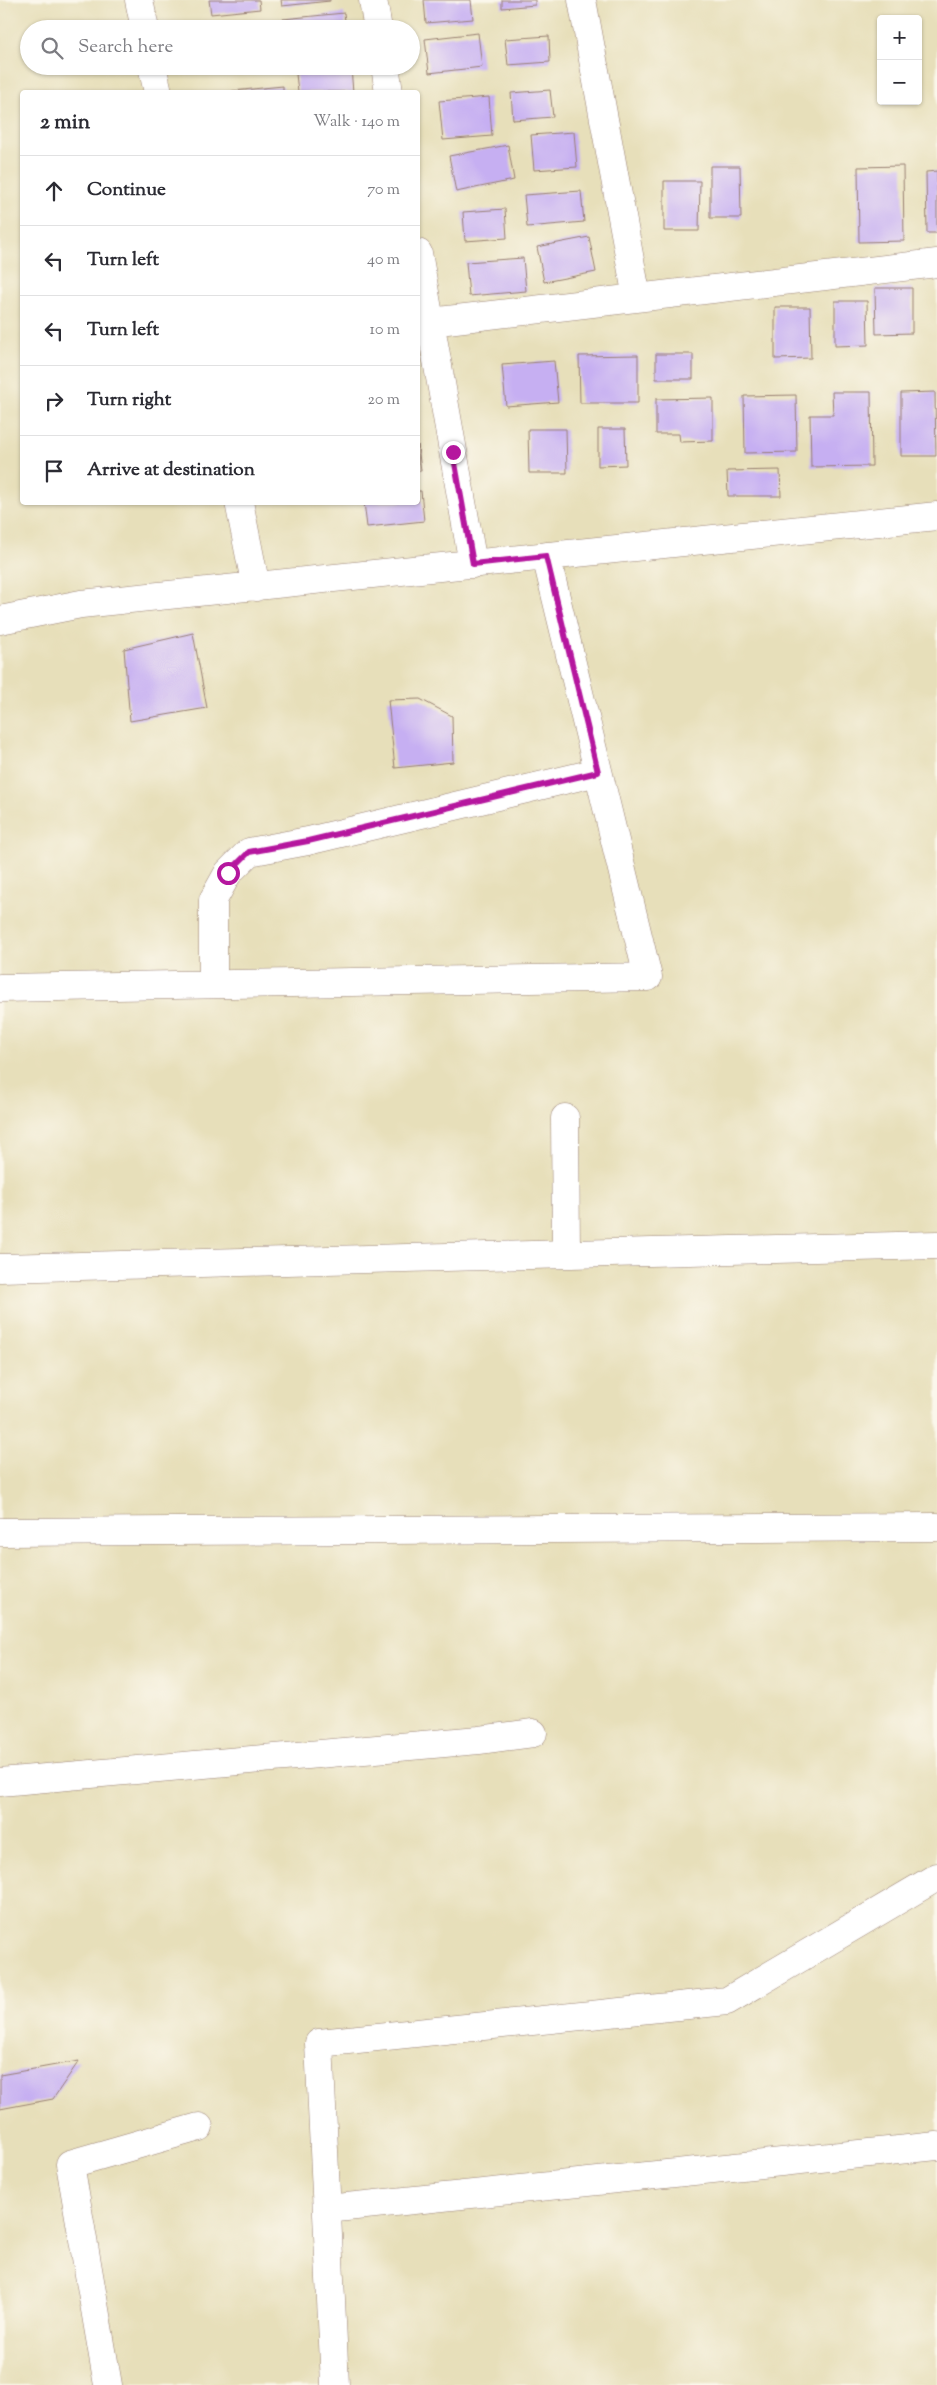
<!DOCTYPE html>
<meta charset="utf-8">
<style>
body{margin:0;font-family:"Sorts Mill Goudy",serif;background:#f2f2f3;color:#2b2b33}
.controls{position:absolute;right:15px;top:15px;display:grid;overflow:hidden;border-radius:5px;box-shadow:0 1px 4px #0004}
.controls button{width:45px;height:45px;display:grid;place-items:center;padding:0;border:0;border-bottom:1px solid #e1e1e2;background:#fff;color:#2b2b33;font:25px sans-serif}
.stop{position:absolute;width:15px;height:15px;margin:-11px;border:4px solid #b5179e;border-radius:50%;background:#fff}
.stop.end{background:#b5179e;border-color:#fff;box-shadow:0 1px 5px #0008}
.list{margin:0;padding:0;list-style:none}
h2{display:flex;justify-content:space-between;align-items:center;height:65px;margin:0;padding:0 20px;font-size:21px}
h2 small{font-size:16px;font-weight:400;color:#7c7c81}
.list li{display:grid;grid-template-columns:32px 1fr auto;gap:15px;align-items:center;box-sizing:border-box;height:70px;padding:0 20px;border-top:1px solid #e1e1e2}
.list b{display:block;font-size:19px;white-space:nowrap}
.list em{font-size:16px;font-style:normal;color:#7c7c81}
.icon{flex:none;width:28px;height:28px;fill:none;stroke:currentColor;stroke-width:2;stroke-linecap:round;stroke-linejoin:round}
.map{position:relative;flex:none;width:937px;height:2385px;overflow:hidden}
.search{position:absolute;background:#fff;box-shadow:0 1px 4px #0004;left:20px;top:20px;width:400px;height:55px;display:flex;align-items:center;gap:12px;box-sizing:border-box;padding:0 18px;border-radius:28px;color:#7c7c81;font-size:19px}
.panel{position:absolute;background:#fff;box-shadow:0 1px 4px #0004;left:20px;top:90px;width:400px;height:415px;border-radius:5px}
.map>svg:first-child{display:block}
.building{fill:#c6aff2}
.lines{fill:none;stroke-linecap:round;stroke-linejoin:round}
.minor-casing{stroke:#987f72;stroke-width:29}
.minor{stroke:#fff;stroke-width:28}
.route{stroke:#b5179e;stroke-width:6}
</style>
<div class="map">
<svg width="937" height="2385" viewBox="0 0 937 2385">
<rect width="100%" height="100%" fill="#fbf7ec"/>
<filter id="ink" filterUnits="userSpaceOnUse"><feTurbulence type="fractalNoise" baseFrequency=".02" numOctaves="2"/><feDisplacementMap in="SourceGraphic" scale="10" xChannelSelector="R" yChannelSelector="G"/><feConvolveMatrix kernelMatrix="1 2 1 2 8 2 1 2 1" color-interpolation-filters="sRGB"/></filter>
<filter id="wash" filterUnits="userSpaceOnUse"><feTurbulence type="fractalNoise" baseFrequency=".0096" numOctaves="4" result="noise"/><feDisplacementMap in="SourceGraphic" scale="20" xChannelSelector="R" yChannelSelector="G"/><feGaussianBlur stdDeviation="1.12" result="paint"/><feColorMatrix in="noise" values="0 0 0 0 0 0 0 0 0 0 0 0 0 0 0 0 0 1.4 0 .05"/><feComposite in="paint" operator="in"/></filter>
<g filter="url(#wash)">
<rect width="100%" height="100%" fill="#e7dfba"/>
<g id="blocks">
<path class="building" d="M209 0H259L260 9 211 14Z
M281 0H330V1L282 6Z
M424 0H471L473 19 426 23Z
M502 0H535V5L502 8Z
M344 13 346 29H284L283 19Z
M478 33 482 67 429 73 425 39Z
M549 36 550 62 508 65 505 39Z
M351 68 353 92H298L296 74Z
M283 86V92H232V91Z
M550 90 553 117 513 120 511 93Z
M489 97 492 136 443 140 439 101Z
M574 132 577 167 534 170 531 135Z
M508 145 514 180 456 192 449 156Z
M710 166H740L741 218H710Z
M903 166 904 241 859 242 858 167Z
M937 171V233H927L926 172Z
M664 181H700L699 231H664Z
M581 191 584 222 527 227 524 195Z
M505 209 507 238 465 241 463 212Z
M589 237 596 272 544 282 537 247Z
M523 258 526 291 469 296 466 262Z
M875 288H912V333L876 334Z
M835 301H867L868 345 835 346Z
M775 307H810L811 358 775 359Z
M656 354H693V379H656Z
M638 355V403H580L579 356Z
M554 361 558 402 506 406 502 365Z
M832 392H871L872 466 811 467 810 415H833Z
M935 392 936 456H901V393Z
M796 395 797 452 745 453 744 396Z
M713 398V441L680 442 679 434H656V399Z
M528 429H566L567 473H529Z
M598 429H625L626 465 598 466Z
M418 445 421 471H418Z
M780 470 781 496H728L727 471Z
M418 491H421L424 521 367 527 364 502H418Z
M193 633 207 708 130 721 124 649Z
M420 699 452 716 453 762 395 768 388 700Z
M79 2061 53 2099 0 2109V2075Z"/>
</g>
</g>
<g filter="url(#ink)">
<use href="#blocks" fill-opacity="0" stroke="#987f72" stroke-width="1"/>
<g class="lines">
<defs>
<path id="minor" d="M139 0 145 29
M373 0 378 29
M582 0 637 298
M152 66 158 92
M385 66 389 92
M418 253 473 564
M430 322 937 263
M239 502 256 587
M0 620 81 604 937 516
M213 984V900L228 873 249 852 308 841 598 772
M0 988 648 977 546 556
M565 1118 566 1254
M0 1268 937 1245
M0 1532 937 1527
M0 1782 479 1740 533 1733
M327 2209 937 2146
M108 2385 70 2164 199 2127
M335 2385 319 2043 727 2001 937 1877"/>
</defs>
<use href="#minor" class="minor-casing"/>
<use href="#minor" class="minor"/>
</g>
</g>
<g class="lines" filter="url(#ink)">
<path class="route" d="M228 873 249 852 308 841 598 772 546 556 473 564 453 452"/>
</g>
</svg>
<div class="controls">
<button>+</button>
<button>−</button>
</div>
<div class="stop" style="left:228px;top:873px"></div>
<div class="stop end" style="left:453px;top:452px"></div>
<div class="search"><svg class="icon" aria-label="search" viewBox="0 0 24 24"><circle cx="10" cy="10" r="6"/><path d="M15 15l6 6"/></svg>Search here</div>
<section class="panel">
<h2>2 min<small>Walk · 140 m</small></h2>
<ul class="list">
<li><svg class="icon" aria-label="ahead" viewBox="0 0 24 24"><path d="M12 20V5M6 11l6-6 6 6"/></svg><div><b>Continue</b></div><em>70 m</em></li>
<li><svg class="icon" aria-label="left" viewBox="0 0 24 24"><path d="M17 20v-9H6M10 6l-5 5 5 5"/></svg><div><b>Turn left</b></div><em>40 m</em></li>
<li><svg class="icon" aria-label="left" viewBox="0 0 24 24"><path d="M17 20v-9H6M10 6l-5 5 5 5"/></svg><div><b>Turn left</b></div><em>10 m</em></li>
<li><svg class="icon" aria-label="right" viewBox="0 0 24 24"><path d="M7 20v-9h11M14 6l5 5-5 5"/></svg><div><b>Turn right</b></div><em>20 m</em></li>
<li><svg class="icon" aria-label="arrive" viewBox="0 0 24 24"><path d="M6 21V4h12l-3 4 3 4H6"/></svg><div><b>Arrive at destination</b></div></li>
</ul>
</section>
</div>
